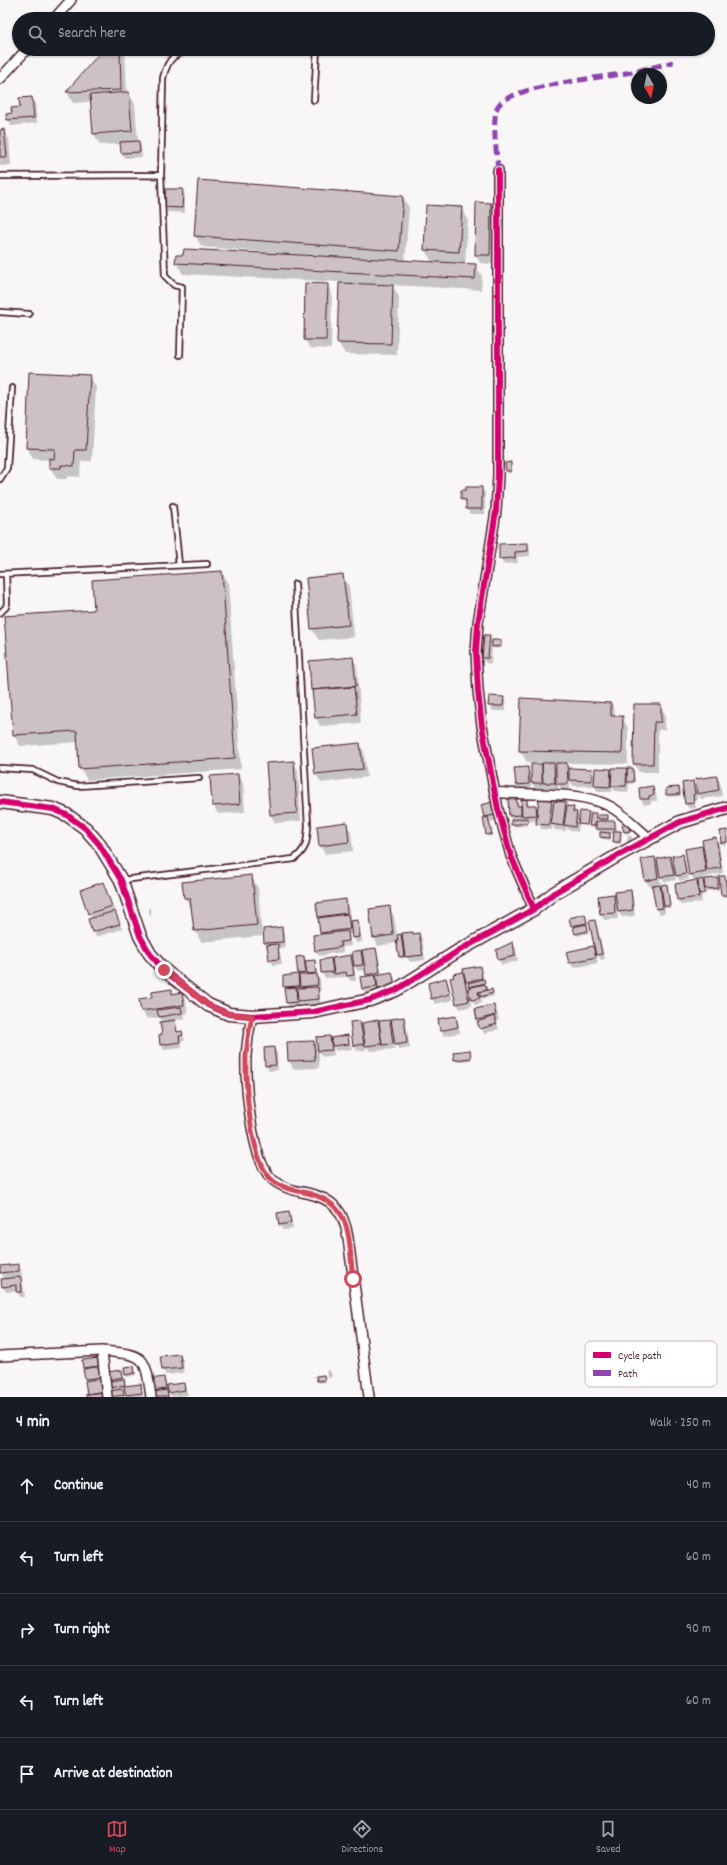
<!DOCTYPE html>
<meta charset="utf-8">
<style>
body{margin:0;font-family:Dekko,sans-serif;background:#242831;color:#f1f3f6}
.compass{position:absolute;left:631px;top:68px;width:36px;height:36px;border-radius:50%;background:#171b24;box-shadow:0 1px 3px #0004;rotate:171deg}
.stop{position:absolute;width:12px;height:12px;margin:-9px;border:3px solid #d1495b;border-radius:50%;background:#fff}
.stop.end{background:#d1495b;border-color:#fff;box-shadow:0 1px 4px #0008}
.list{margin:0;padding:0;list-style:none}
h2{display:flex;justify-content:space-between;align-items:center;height:52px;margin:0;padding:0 16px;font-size:17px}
h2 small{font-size:13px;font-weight:400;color:#9ea1a6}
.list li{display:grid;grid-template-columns:26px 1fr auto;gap:12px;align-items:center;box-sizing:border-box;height:72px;padding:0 16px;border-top:1px solid #363941}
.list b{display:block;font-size:15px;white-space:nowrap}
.list em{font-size:13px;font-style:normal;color:#9ea1a6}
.icon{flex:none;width:22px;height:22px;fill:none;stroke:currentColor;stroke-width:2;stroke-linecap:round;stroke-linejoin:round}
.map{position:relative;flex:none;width:727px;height:1397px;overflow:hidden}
.search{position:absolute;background:#171b24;box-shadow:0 1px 3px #0004;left:12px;right:12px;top:12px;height:44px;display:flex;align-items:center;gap:10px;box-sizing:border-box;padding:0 14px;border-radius:22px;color:#9ea1a6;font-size:15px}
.sheet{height:412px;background:#171b24}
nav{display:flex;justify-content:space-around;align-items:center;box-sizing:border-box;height:56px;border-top:1px solid #363941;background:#171b24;font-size:11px;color:#9ea1a6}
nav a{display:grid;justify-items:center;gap:2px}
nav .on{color:#d1495b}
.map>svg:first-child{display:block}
.shadow{fill:#0003;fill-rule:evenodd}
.building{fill:#cdc1c4;stroke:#4a1f2b}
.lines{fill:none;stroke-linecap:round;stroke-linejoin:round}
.service-casing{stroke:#4a1f2b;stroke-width:8}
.minor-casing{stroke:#4a1f2b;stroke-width:12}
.tertiary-casing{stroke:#4a1f2b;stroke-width:15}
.service{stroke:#fff;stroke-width:4.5}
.minor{stroke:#fff;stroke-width:9}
.tertiary{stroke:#fff;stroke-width:12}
.quiet{stroke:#8e44ad;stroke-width:5;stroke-dasharray:10 5;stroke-linecap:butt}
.cycleway-casing{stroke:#fff;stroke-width:8}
.cycleway{stroke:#d6006c;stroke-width:6}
.route{stroke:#d1495b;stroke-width:5}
.key{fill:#fff;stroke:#c9bcbf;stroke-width:1}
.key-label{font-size:11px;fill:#4a1f2b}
</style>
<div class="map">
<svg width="727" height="1397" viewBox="0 0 727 1397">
<rect width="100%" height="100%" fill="#f8f6f7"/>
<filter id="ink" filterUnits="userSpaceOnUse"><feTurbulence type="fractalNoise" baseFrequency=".025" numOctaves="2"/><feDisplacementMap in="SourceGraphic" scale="8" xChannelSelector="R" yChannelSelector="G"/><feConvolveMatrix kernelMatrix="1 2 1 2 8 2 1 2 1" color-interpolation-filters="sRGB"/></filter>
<g filter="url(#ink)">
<path class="shadow" d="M104 49H125L127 93H129L135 104 138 141 141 147 142 157 125 158 122 153 121 144 100 145 94 134 91 102 73 103 67 92Z
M32 98 35 103 37 123 11 126 7 114H13Z
M0 131H4L9 139 11 165 0 166Z
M182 190 185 196V213L168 212 165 207Z
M403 197 409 208 405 261 432 262 425 250 461 208 468 219 465 264 475 265 482 276 481 290 392 285 399 297 397 355 345 354 338 342 340 282 183 274 176 263 263 254V252L202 247 195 236Z
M491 204 496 212 494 264 480 263 476 255Z
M327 285 332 293 331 349 310 348 305 340Z
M89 376 96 387 92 461H81L80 477 67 476V479H57L50 467V460L33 459 27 448Z
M510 463 512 473H508L507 471Z
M481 488 485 493V514H470L467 509V505L462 499Z
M527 544 530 550V556L517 557 518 563 503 564 500 558Z
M222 572 228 583 241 769 87 780 80 768 78 742 20 746 14 735 6 617 96 610Z
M343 576 349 587 354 637 319 640 312 629 307 579Z
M489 636 492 641H500L502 648 495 649 492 645 491 664 486 663 483 658Z
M353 658 357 666 361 723 320 726 316 718 310 662Z
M503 698 506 703V711H493L489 705Z
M611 704 617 717H622L628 728V764L566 763 570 769 591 770 595 777 610 770 612 774 626 769 628 773 633 769 634 781H629V783L634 784H629L628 792 615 791 612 787V792H598L595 786H573L570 780V789H561L558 784V788H535L531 780V789L520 790 517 785 515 769 527 768 532 777V765L545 764V763L527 762 520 751ZM553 763H557V769Z
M660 705 665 714V730H658V772H639L634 764Z
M359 744 364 752 367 777 321 783 316 774 313 749Z
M293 762 298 770 301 821 275 823 271 815Z
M238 775 243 783 245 812 218 814 213 805Z
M717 777 720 782 722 796 701 799 697 792 698 800H695L696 808 689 809 686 804 693 782 697 789Z
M653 787 656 793 657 801H651V804L644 805 641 799 640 789Z
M679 788 681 796 669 797 667 794Z
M516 798 523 812 526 800 530 806H536L539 811 551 801 554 806 566 803 568 807 574 808 580 819 588 813 590 816 588 824 579 823 578 832 569 830 566 827V831L555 830 552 825V830L541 829 538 821H528V825L514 827 510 816 509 799Z
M491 804 497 820 490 822 492 836 488 837 485 817Z
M595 814 596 822H601L599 819 607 816 609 822H614L617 828V832H620L621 835V844H616L615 834H610L611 840 602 839 601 834 597 829 592 828Z
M346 824 351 832 353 851 325 854 320 846Z
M628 827 630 833 626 834 625 832Z
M727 831V845H724L722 843Z
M628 835 631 836 632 838V844H629L627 842Z
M716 839 719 844 723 873 694 880 690 874 701 847 705 853Z
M682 855 685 861 689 879 680 881 675 873 676 880 665 882 659 874 661 884 649 886 646 880 655 858 659 866 670 857 674 865Z
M251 876 258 888 262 936 201 942 195 930 191 909 185 898 184 883Z
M720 877H725L726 879 727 897H723L722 895Z
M717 879 719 890 707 891 704 886 705 892 701 893V895L706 896H701L702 902 681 905 678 900 676 885 696 881 699 887 703 880 706 886Z
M103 883 122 929 96 937 89 920 92 919 81 890Z
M666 885 670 908H665V913L660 914 656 908 659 886 663 892Z
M630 892 633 897 635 916 622 917 617 909 618 919 604 920 601 914 599 897 613 895 618 903Z
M345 900 348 905 351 922 357 921 360 927 362 942 356 943 353 934H349L351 946 343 947V952L319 956 316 951 314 936 322 935 319 916Z
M148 908H150L152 915 150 916Z
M389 908 394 916 397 936 400 935 404 941 419 934 422 940 425 960 410 962 405 954V958L401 959 397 943 378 946 374 937Z
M584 915 587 921 589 933 577 936 572 926Z
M594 921 597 926 605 959 601 960 597 954Z
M281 928 284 934 285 947 279 948 282 964 273 965 265 943 264 930Z
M513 943 516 948 518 961 502 965 499 960Z
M593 947 596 953 598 963 573 968 570 962Z
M375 949 378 954 382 975 392 973 395 979 397 991 382 994 379 989V992L366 994 363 989 361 978 368 977 366 970 358 971 354 966 356 981H351L348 977 325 978 322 973 321 960 351 956 354 962 361 951 364 957Z
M303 957 306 962 314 961 315 964 317 972 308 973V975L317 974 320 980 321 990 319 991 321 1005 302 1006 299 1001 300 1008H290L287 1003 284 987 298 975 300 980 297 958Z
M479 967 482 972 485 985 488 991 493 992 494 996 483 999 480 995 482 1003 475 1005 470 997 472 1006 460 1009 457 1003 462 973 466 979 468 989H471L467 980Z
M446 979 449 985 453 1000 435 1004 432 998Z
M171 990 173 995 181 993 186 1002 188 1013 184 1014 185 1019 174 1020 178 1033 182 1032 185 1041H181L182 1048 164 1050 161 1045 163 1023 160 1017 147 1019 142 1011 153 998Z
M494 1006 497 1012 499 1020 496 1021 499 1029 484 1034 478 1019Z
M455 1017 458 1022 460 1033 444 1036 441 1030Z
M403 1018 406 1023 410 1048 399 1050 394 1042 395 1049 370 1051 365 1044 366 1050 357 1051 354 1045 360 1022 364 1028 378 1022 381 1028 389 1021 393 1027Z
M348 1036 352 1049 336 1051 333 1045 334 1055 322 1057 319 1051V1068L293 1069 289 1060 314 1042 319 1051 329 1037 331 1039Z
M274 1048 277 1053 278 1070 269 1071 266 1065Z
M469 1051 471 1060 456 1062 455 1059Z
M288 1212 291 1218 293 1229 283 1230 280 1225Z
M18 1265 21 1270 22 1276 20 1277 23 1283 25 1297H20L17 1291 6 1292 3 1287 5 1279 1 1273Z
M180 1355 183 1360 184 1373 166 1375 163 1370Z
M83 1361 102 1365 108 1397H87Z
M134 1367 136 1375 127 1377 126 1374Z
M330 1370 332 1377 328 1378 326 1371Z
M122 1371 125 1387 140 1385 144 1397H128L126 1388H122L125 1397H112L113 1391 108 1379Z
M324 1376 326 1382 319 1383 317 1377Z
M164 1379 167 1386 184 1384 188 1395 172 1397 169 1392V1397H154L153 1390Z"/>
<path class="building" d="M103 49H120L121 90 66 92Z
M129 92 132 131 93 134 90 95Z
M32 97 34 118 7 120 6 114 12 113 11 108 20 107 19 98Z
M4 129 7 157H0V130Z
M139 141 140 152 121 153 120 142Z
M198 180 403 196 399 251 194 236Z
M165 189H183L182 208 164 207Z
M476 202 491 203 490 255H475Z
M426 205 462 207 459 252 424 250Z
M184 249 476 264 475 279 175 263 176 255H183Z
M305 283 328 284 326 340H304Z
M339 283 393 285 391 344 337 343Z
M29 372 90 375 86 450H75L74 466 61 465V468H49V458L54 459 55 449 26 448Z
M511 462V471H506L505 463Z
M466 487H482V509H466V500L461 499V490H466Z
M528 543V551L515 552V558L499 559V544Z
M222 571 235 758 79 769 77 731 13 735 4 616 94 610 92 580Z
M343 574 349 625 311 629 306 578Z
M484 635H490L488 658H482Z
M492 640H501V646L492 647Z
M353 657 356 686 311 690 309 661Z
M354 687 357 714 315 718 312 690Z
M489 696 504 697 503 706H488Z
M521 698 611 703V716H623L622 753 519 751Z
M634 704H661V722H654L653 764H633Z
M360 743 363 769 315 774 312 748Z
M294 761 297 813 270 815 266 763Z
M542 763H554L555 783H543Z
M556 763H567L568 784H556Z
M531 764H542V783H531Z
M528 767 529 784 516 785 514 768Z
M569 768 592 769 591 781 569 780Z
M595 768 611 769 610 787 594 786Z
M612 768H627L626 786H611Z
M627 768H633L634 782H627Z
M238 774 240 804 212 806 210 776Z
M717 776 719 790 697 794 695 779Z
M693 781 695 794 693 795 694 803 685 804 682 783Z
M653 786 654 795 649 796V799H640L639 788Z
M679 787 680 794 666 795V788Z
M516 797 517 806H521V815L509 816 508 798Z
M527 799V805H536L537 815 522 816 521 800Z
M539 799 552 800 549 825 536 824Z
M554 801 566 802 563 826 551 824Z
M492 802 495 815 484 817 481 805Z
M567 806 574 807 573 812H577L575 827 564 825Z
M580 811 589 812 587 825 578 824Z
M591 813H596L595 826H589Z
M598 815H608V819H598Z
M488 817 492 834 486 835 483 818Z
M527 818 528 823 511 825V820Z
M596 821H615V829H596Z
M347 822 349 842 319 846 317 826Z
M628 823 630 831 624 832 622 825Z
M727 830V842L721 843 720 831Z
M614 831H621L620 842H613Z
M600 832 610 833V838L600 837Z
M716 837 721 868 707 870 702 840Z
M702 846 706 872 689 875 685 849Z
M683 854 686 874 676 876 672 856Z
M670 856 674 875 660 877 657 859Z
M655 857 658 878 645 881 641 859Z
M252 875 257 925 194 931 190 898H184L182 882Z
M719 876H725L727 895H721Z
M718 878V888L705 889 704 879Z
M703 879 705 893 699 894 698 880Z
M697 880 699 897 677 900 675 884Z
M103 882 112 906 88 914 80 890Z
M667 884 670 906H664L661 885Z
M660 885 663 908 656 909 652 886Z
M631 890 633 910 618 912 615 892Z
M614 894 615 913 600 914 598 896Z
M346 899 347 913 318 917 316 903Z
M390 906 393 935 373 938 369 909Z
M115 911 120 924 92 932 88 919Z
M348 914 350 929 320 933 318 918Z
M585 914 587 923 571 926 569 918Z
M358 920 360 937 352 938 350 921Z
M595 920 602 954 596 955 589 921Z
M587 924 588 931 575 934 573 927Z
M282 927 283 942 264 943 263 929Z
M348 931 349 941 340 942 341 947 315 951 313 935Z
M413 932V934L419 933 423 955 405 957 402 933Z
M401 934 404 956 399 957 396 940H398L397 935Z
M513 942 515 956 498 960 496 950Z
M278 944 279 959 269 960 267 945Z
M593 946 596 957 569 963 566 952Z
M376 948 380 972 366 975 362 950Z
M361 950 363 965 354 966 352 952Z
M351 955 354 975 347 976 346 972 334 974 332 958Z
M304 956 306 973 298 974 296 957Z
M331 958 333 972 321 973 320 960Z
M315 960 316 973 307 974 305 961Z
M480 966 482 978 466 982 463 969Z
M392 972 395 986 378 989 376 975Z
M463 972 469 1001 456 1004 450 978 454 977 453 974Z
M298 974 299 986 283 987V976Z
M317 974 318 985 300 987 299 975Z
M375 975 377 987 362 989 360 977Z
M446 978 450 994 431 999 428 983Z
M484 979 485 983 469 987 468 983Z
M485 984 487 990 478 992 480 998 471 1000 468 988Z
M296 987 297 1002 286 1003 284 988Z
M318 987 319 999 298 1001 297 988Z
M172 989V994L182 992 184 1005 141 1011 139 999 152 997V992Z
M492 989 493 993 481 997 479 992Z
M494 1005 496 1015 477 1020 475 1009Z
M181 1007 182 1013 159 1017 157 1010Z
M456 1016 458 1027 440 1031 438 1019Z
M494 1016 497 1024 480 1029 477 1022Z
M404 1017 407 1043 395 1045 391 1019Z
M175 1020 177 1032 182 1031 183 1035 179 1036 180 1042 160 1045 159 1035 162 1034 160 1022Z
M378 1020 382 1044 365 1046 362 1023Z
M390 1020 393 1044 382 1045 379 1021Z
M360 1021 364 1044 353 1046 350 1022Z
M348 1035 349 1044 332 1046 331 1038Z
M330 1036 332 1050 318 1051 316 1037Z
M314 1041 315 1060 288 1061 287 1042Z
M274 1047 276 1065 265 1066 264 1048Z
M470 1050 471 1058 454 1060 453 1052Z
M289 1211 291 1223 279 1225 277 1213Z
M19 1264V1271L0 1273V1266Z
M21 1277 22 1292H16V1285L2 1287 1 1279Z
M180 1354 182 1368 162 1370 160 1356Z
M99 1358 100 1366 83 1368 82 1360Z
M102 1366 104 1377 85 1379 83 1369Z
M134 1366 135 1373 125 1375 124 1367Z
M122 1370 123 1377 107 1380 106 1372Z
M324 1375 325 1380 317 1381 316 1376Z
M164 1377 166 1389 152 1391 151 1379Z
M103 1378 105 1391 87 1394 85 1381Z
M124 1379 125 1385 110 1388 109 1381Z
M184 1383 185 1390 168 1393 167 1385Z
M141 1384 142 1393 126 1395 124 1386Z
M123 1389 124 1395 110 1397 109 1391Z
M167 1390 168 1397H153V1392Z
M106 1392V1397H86V1394Z"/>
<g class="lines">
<defs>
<path id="service" d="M314 100 317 49
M161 175 165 276 174 285 182 287 180 355
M0 176 161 175 163 78C169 55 175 54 196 49
M0 312 29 314
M0 479 7 468 12 388
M173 506 179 565
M0 574 207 564
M0 613 6 607 7 603 6 574
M0 768 33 770 58 782 78 786 199 778
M123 880 294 859C307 849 307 842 308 826L295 584"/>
<path id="minor" d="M54 19 71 0
M0 79 27 49
M498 170V475L496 511 478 623 476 652 478 691 482 726 498 809 511 856 534 909
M495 792C531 797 579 789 611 807 625 815 637 828 649 838
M252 1016C249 1029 247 1042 246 1055 245 1084 251 1158 271 1178 273 1181 278 1183 281 1185 289 1190 297 1191 307 1193 334 1199 344 1211 348 1238L369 1397
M102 1351C145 1355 145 1354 151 1397
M0 1356 102 1351 107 1397"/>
<path id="tertiary" d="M0 802 53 809 67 815 85 828 99 844 121 880 140 936 150 954 164 970 208 1005 229 1014 252 1016 313 1012 370 1000 396 990 458 951 534 909 554 893 617 856 680 822 727 808"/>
</defs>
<use href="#service" class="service-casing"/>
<use href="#minor" class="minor-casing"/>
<use href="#tertiary" class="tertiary-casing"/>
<use href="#service" class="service"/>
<use href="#minor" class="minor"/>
<use href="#tertiary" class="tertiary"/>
<path class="quiet" d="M498 170C497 155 491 118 498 106 510 86 601 78 626 73 641 71 657 66 673 62"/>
<defs>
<path id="cycleway" d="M498 170V475L496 511 478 623 476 652 478 691 482 726 498 809 511 856 534 909
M0 802 53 809 67 815 85 828 99 844 121 880 140 936 150 954 164 970 208 1005 229 1014 252 1016 313 1012 370 1000 396 990 458 951 534 909 554 893 617 856 680 822 727 808"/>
</defs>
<use href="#cycleway" class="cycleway-casing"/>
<use href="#cycleway" class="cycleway"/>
</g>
</g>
<g class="lines" filter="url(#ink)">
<path class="route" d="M164 970 208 1005 229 1014 252 1016C249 1029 247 1042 246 1055 245 1085 250 1156 270 1178 278 1187 292 1190 303 1192 354 1202 348 1237 353 1279"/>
</g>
<rect x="585" y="1341" width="132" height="46" rx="6" class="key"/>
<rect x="593" y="1352" width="18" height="6" fill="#d6006c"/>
<rect x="593" y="1370" width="18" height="6" fill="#8e44ad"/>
<g class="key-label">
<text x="618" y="1359">Cycle path</text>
<text x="618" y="1377">Path</text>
</g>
</svg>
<svg class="compass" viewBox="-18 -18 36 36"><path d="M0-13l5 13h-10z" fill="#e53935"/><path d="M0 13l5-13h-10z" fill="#9ea1a6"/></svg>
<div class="stop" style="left:353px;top:1279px"></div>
<div class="stop end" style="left:164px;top:970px"></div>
<div class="search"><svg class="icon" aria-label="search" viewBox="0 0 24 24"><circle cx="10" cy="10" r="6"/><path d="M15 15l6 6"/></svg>Search here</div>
</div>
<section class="sheet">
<h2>4 min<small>Walk · 250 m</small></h2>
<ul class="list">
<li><svg class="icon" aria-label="ahead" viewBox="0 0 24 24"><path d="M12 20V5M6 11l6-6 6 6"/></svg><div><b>Continue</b></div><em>40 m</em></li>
<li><svg class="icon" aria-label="left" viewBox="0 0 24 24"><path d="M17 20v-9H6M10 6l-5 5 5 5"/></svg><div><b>Turn left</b></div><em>60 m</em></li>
<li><svg class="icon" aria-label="right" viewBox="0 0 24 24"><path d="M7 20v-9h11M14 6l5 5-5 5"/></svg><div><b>Turn right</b></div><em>90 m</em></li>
<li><svg class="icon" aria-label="left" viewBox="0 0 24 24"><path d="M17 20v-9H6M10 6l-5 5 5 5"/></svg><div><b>Turn left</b></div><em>60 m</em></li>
<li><svg class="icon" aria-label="arrive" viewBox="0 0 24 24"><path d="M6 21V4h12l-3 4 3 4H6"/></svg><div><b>Arrive at destination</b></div></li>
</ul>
</section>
<nav>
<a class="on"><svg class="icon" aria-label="map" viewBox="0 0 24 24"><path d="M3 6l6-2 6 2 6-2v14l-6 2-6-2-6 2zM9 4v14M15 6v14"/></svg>Map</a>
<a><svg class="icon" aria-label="directions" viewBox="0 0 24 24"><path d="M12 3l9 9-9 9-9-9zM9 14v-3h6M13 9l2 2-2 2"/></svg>Directions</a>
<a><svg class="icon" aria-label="saved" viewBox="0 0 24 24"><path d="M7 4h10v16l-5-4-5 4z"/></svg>Saved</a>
</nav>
